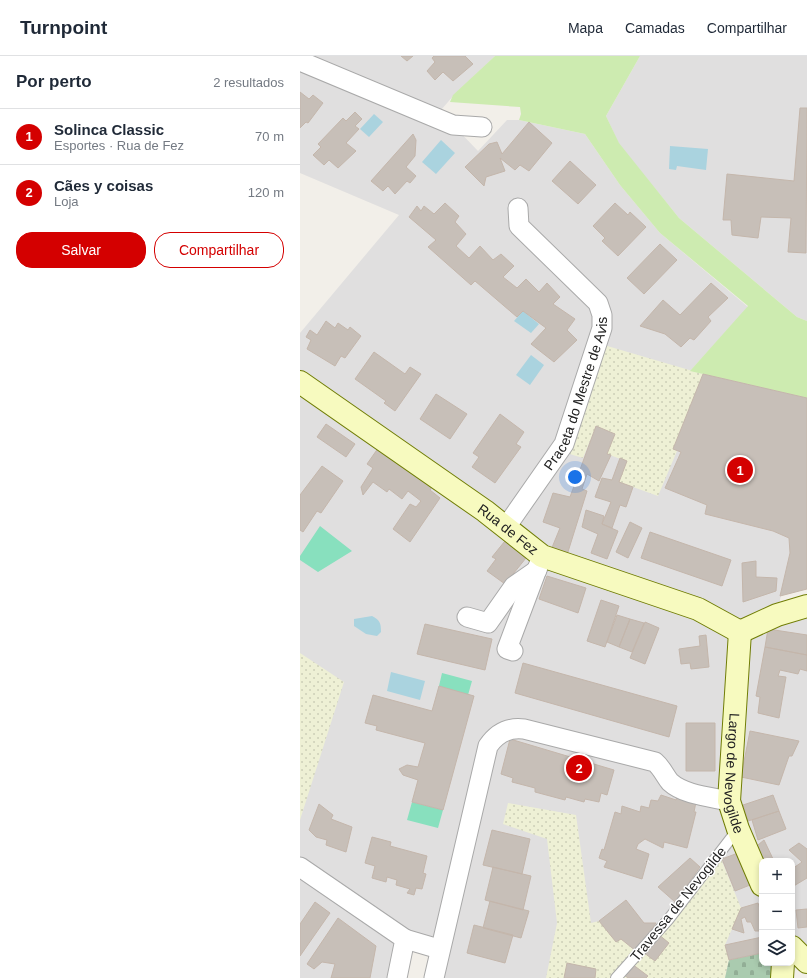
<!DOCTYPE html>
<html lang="pt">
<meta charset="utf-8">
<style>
body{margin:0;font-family:Arial,sans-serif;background:#f6f6f7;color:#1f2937}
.controls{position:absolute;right:12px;bottom:12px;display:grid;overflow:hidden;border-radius:8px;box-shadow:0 2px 6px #0003}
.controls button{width:36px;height:36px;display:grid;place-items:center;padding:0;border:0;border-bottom:1px solid #e0e1e3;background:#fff;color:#1f2937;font:20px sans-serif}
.you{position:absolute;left:275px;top:421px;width:14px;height:14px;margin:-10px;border:3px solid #fff;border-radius:50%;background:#1a73e8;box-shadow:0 0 0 6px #1a73e833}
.badge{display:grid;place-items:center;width:26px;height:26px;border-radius:50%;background:#d40000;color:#fff;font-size:13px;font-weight:700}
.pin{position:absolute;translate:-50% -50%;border:2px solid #fff;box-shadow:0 1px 4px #0006}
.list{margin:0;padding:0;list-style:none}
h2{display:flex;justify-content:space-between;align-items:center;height:52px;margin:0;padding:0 16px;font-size:17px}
h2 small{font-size:13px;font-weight:400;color:#747a83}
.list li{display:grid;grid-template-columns:26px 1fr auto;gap:12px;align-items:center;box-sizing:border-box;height:56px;padding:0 16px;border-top:1px solid #e0e1e3}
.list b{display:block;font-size:15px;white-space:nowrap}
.list p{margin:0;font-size:13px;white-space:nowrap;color:#747a83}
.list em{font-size:13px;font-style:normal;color:#747a83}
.actions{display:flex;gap:8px;padding:12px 16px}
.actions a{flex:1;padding:9px 0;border:1px solid #d40000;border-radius:16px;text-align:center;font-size:14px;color:#d40000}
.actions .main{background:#d40000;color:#fff}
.icon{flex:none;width:22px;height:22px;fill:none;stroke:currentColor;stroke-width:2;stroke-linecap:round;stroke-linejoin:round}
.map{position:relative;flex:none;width:507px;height:922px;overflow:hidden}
header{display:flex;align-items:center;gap:24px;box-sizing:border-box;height:56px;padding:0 20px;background:#fff;border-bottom:1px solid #e0e1e3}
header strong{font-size:19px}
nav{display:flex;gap:22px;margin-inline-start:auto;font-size:14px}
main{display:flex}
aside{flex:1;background:#fff}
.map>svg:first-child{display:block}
.residential{fill:#e0dfdf}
.farmland{fill:url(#farmland-dots)}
.grass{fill:#cdebb0}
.cemetery{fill:url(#cemetery-stones)}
.pitch{fill:#88e0be}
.water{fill:#aad3df}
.building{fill:#c7bfb8;stroke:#c4b6ab}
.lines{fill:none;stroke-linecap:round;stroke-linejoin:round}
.lane-casing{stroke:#a9a9a9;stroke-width:12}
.street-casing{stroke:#a9a9a9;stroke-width:21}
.secondary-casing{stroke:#707d05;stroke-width:24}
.lane{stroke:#fff;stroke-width:10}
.street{stroke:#fff;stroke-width:19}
.secondary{stroke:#f7fabf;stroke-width:22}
.labels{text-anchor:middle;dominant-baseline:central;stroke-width:3;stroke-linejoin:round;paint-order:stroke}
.street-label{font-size:14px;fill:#222;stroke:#fff}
</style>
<header>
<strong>Turnpoint</strong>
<nav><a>Mapa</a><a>Camadas</a><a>Compartilhar</a></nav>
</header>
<main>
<aside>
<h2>Por perto<small>2 resultados</small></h2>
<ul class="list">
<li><span class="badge">1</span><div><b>Solinca Classic</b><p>Esportes · Rua de Fez</p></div><em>70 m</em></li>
<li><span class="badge">2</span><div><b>Cães y coisas</b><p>Loja</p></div><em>120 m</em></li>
</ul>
<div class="actions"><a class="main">Salvar</a><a>Compartilhar</a></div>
</aside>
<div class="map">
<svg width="507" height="922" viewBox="0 0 507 922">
<defs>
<pattern id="farmland-dots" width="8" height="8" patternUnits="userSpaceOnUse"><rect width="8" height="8" fill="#eef0d5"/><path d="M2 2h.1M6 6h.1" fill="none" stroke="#ccceb7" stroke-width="1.8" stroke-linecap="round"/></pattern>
<pattern id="cemetery-stones" width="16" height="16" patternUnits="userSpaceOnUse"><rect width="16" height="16" fill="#aacbaf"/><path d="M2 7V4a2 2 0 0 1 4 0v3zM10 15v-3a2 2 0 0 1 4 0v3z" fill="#92ae96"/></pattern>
</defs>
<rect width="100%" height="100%" fill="#f2efe9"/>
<path class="residential" d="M0 0H195L154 39 135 61 153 69 178 95 207 64H219L285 78 320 129 360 177 448 251 391 314 403 318 373 393 381 396 365 432 407 449 405 458 473 475 489 482 490 497 477 558 507 550V906L492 891V805H462V907H483L482 922H134L139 893 105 883 98 922H0V277L99 159 0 117Z
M340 0H507V265L497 261 379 162 319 88 306 60Z"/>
<path class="farmland" d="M297 287 403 318 373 393 377 395 358 440 319 426 326 405 307 398 314 378 296 370 283 402 263 396Z
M0 597 44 626 0 764Z
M208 747 276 759 291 867 299 865 316 886 321 883 335 895 343 896 355 905 369 887 358 878 419 798 441 852 425 889 429 904 425 922H246L257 867 247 783 203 768Z"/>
<path class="grass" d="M195 0H340L306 60 319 87 379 162 497 261 507 265V342L390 315 448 250 360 177 320 129 285 78 219 64 221 58 220 51 150 46 153 39Z"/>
<path class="cemetery" d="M462 897V907H471L474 922H425L429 904Z"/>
<path class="pitch" d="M20 470 52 495 18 516 0 504V500Z
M142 617 172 625 168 639 139 630Z
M112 746 143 754 138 772 107 764Z"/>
<path class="water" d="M74 58 83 66 69 81 60 73Z
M141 84 155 97 136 118 122 106Z
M370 90 408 93 406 114 377 110 376 114 369 113Z
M223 255 239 268 231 277 214 265Z
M231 299 244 309 230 329 216 319Z
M72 560C80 564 81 567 81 576L77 580 66 578 54 570V563Z
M91 616 125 625 120 644 87 635Z"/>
<path class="building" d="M101 0H113L107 5Z
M134 0H165L173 8 153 25 143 16 135 24 127 15 135 6 132 2Z
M0 36 9 43 13 39 23 47 8 67 6 66 0 72Z
M500 52H507L506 197 488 196 491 162 461 161 458 182 432 179 431 164H423L427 118 494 125Z
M55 56 62 63 55 70 59 73 46 87 56 95 38 112 29 104 24 109 13 99 21 91 18 88 43 62 46 65Z
M229 66 252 87 229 115 220 109 215 114 200 102 205 115 186 121 184 130 165 111 189 88 197 86 202 98Z
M113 78 116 84 115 100 106 111 116 120 110 127 107 125 95 138 88 130 83 135 71 125Z
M270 105 296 129 278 148 252 125Z
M145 147 159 160 155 166 166 178 156 190 169 202 180 190 193 204 201 198 214 210 203 221 217 232 226 223 239 236 247 227 260 241 253 248 275 263 267 274 277 284 254 306 231 288 246 272 223 255 217 261 175 225 171 229 128 191 136 184 109 161 117 150 121 155 124 150 134 158Z
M315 147 328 159 330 156 346 171 318 200 302 185 305 182 293 170Z
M360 188 377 204 344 238 327 222Z
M411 227 428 242 408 261 411 265 394 284 390 282 381 291 365 278 340 270 363 244 380 259Z
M26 265 35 272 38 267 48 274 50 271 61 280 45 302 41 300 35 310 7 293 11 284 6 281 10 274 17 279Z
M74 296 105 318 110 311 121 318 95 355 84 347 86 345 55 323Z
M403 318 507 342V533L480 540 490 497 489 482 473 475 405 458 407 449 365 432 381 396 373 393Z
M136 338 167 358 150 383 120 363Z
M200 358 224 376 216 388 221 391 195 427 172 411 179 401 173 397Z
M26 368 55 388 46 401 17 381Z
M296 370 315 378 307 398 311 399 299 425 287 418 282 433 287 435 267 499 251 494 260 472 243 466 253 437 270 441Z
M81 388 136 425 130 434 140 442 110 486 93 473 110 448 116 451 121 445 108 435 102 443 89 433 87 436 73 426 63 439 61 431 73 412 67 408Z
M320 402 327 405 319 426 333 431 326 451 320 449 312 472 302 468 311 446 295 441 302 422 312 424Z
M22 410 43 425 21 457 17 455 3 476 0 474V439Z
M286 454 304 460 302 468 318 475 307 503 291 497 298 478 282 471Z
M330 466 342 472 328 502 316 496Z
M350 476 431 504 422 530 341 502Z
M209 480 230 497 205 528 187 515 196 503 192 501Z
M456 505V521L477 522 476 535 443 546 442 507Z
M247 520 286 532 278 557 239 543Z
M301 544 319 550 305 591 287 585Z
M317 559 330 563 319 591 307 586Z
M330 563 344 567 332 596 319 591Z
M345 566 359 572 345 608 330 602Z
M125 568 192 583 185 614 117 598Z
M468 573 507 579V599L465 591Z
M406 579 409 611 391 613 390 607 381 608 379 593 400 590 399 580Z
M465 591 507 599V615L500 613 498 618 480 614 478 620 486 621 479 662 458 657 460 641 456 640Z
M223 607 377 650 369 681 215 637Z
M139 630 174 640 143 754 112 746 118 724 103 719 99 713 107 709 118 711 125 687 76 674 77 670 65 667 73 639 132 655Z
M386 667H415V715H386Z
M450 675 499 685 492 700H489L479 729 441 721Z
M210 683 314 714 307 739 301 737 299 746 285 743 284 746 266 741 265 744 235 736V732L212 726 213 722 201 718Z
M361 739 376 744 377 740 396 746 394 756H396L387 792 364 786 363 792 345 783 338 788 336 793 349 798 342 823 304 811 307 805 299 802 302 793 304 794 315 756 321 758 322 750 340 756 341 750 349 752 351 744 358 745Z
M473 739 479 755 448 765 443 749Z
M19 748 33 759 31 763 52 771 46 796 26 789 27 784 16 781 9 774Z
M479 755 486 773 458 784 452 764Z
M192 774 230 783 222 818 183 809Z
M72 781 91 786 90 790 127 800 123 817 126 818 122 833 116 832 114 839 107 837 110 833 96 829 97 824 87 821 86 826 72 822 75 810 65 807Z
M464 784 474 805H462L453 793Z
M499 787 507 793V822L492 831V813L502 806 489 794Z
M438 797 450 829 435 835 422 803Z
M390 802 400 811 375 846 358 831Z
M193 811 231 820 223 854 185 844Z
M326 844 344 867H356L336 895 321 883 316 886 299 865Z
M190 845 229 855 221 882 183 872Z
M15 846 30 857 0 900V868Z
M458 847 462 858V875H455L451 866H447L445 861 441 863 444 877 432 873 441 852Z
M507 853V871L498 872 496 854Z
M38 862 76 890 70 922H31L35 908 22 906 14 913 7 908Z
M174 869 213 879 205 907 167 897Z
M358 878 369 887 355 905 343 896Z
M462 881V897L429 904 425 889Z
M267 907 296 913 295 922H264Z
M332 908 348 920 346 922H328L324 919Z"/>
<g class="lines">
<defs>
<path id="lane" d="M316 922 368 864 438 773"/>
<g id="street">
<path d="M0 5 153 69 182 71"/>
<path id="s1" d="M206 471 264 388 302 272V259L298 247 219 170 218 152"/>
<path d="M167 561 188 567 214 530 237 514"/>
<path d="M213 595 207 593 242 500"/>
<path d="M0 811 105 883 97 922"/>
<path d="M105 883 139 893"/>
<path d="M134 922 188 690C197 677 209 671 224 673L355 706C362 712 365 720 370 726 384 739 411 741 429 745"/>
</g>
<g id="secondary">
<path id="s2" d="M0 326 185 455 242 500 398 553 440 576"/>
<path id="s3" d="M440 576 429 745 438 773 462 829"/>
<path d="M440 576 477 559 507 550"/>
<path d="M492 891 507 906"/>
<path d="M482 922 483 907"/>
</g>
</defs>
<use href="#lane" class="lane-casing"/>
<use href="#street" class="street-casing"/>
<use href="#secondary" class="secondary-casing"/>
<use href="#lane" class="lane"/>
<use href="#street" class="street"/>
<use href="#secondary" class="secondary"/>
</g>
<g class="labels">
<g class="street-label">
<text stroke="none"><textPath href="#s1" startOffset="153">Praceta do Mestre de Avis</textPath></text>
<text stroke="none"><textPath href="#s2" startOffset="255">Rua de Fez</textPath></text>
<text stroke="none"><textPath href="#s3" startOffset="142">Largo de Nevogilde</textPath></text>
<text transform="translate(378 848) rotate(-51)">Travessa de Nevogilde</text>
</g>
</g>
</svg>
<div class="controls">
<button>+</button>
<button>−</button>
<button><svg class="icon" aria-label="layers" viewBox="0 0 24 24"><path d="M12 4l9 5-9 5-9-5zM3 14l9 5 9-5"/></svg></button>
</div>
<div class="you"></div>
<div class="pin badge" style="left:440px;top:414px">1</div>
<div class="pin badge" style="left:279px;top:712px">2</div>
</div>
</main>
